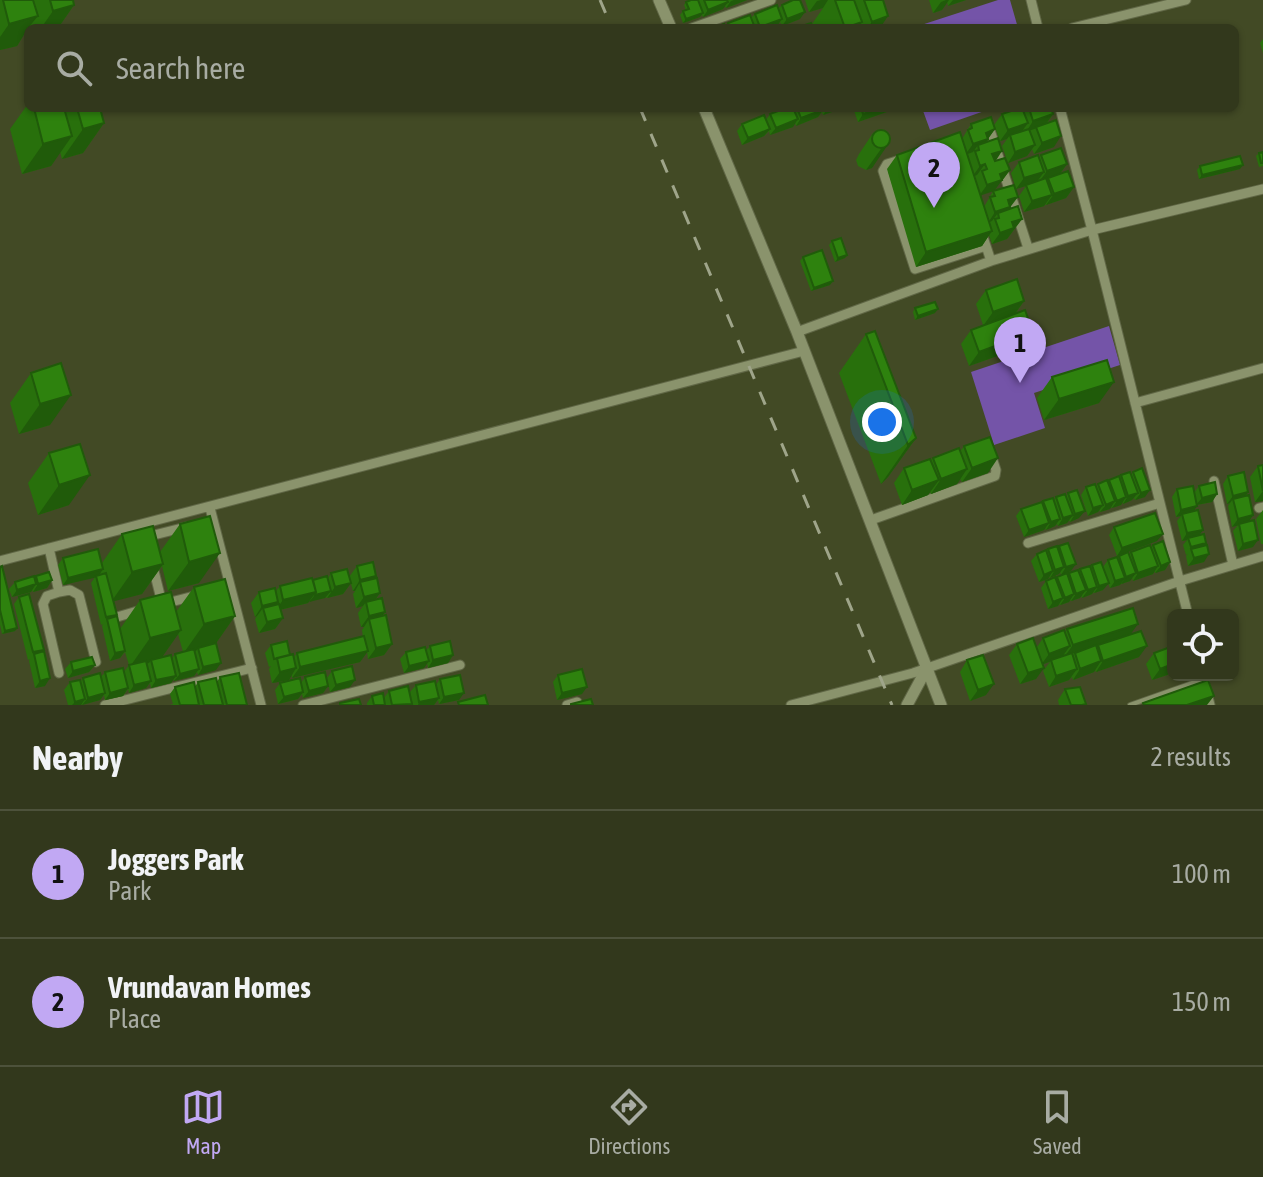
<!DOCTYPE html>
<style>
body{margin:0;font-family:"Asap Condensed",sans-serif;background:#3d4329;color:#f1f3f6}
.controls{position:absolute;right:24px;bottom:24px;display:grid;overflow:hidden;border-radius:12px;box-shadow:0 2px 6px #0004}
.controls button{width:72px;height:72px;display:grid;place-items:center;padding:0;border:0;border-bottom:2px solid #4d523b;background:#32381c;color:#f1f3f6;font:40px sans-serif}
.you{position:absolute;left:882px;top:422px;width:28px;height:28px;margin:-20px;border:6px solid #fff;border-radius:50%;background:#1a73e8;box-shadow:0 0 0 12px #1a73e833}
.badge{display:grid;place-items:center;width:52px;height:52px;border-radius:50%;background:#c1a8f3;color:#111;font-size:26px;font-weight:700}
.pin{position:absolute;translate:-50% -66px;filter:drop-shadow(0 2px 4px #0008)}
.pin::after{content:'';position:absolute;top:42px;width:28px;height:24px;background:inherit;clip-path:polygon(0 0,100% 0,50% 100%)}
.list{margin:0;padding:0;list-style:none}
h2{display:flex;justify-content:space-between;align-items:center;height:104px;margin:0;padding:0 32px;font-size:34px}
h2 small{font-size:26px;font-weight:400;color:#a8aca3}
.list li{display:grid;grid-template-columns:52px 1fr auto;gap:24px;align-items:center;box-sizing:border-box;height:128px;padding:0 32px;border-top:2px solid #4d523b}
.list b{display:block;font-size:30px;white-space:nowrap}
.list p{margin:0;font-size:26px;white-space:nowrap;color:#a8aca3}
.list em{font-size:26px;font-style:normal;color:#a8aca3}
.icon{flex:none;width:44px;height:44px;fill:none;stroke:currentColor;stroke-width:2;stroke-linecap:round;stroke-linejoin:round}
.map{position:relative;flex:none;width:1263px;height:705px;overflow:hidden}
.search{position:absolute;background:#32381c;box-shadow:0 2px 6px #0004;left:24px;right:24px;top:24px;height:88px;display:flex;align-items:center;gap:20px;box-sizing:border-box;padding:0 28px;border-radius:12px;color:#a8aca3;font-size:30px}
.sheet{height:360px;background:#32381c}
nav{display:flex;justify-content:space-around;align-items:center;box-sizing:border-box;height:112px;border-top:2px solid #4d523b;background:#32381c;font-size:22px;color:#a8aca3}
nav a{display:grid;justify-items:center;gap:4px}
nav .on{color:#c1a8f3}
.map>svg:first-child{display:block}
.green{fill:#7454a8}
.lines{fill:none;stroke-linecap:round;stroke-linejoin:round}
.service-casing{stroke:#606746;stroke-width:6}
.minor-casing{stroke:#606746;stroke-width:11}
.tertiary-casing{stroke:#606746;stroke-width:13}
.service{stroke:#8a936c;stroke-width:4}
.minor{stroke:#8a936c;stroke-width:9}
.tertiary{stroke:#8a936c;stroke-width:11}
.rail{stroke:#9fa58a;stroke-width:3;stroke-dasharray:14 14;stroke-linecap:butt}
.wall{fill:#28700c;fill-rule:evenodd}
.shaded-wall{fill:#205b0a}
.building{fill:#2e820e;stroke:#205b0a;stroke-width:2}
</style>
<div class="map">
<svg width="1263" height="705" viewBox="0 0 1263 705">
<rect width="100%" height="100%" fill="#424a25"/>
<path class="green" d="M998 0H1010L1018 28H912Z
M922 108H993L930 130Z
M1109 326 1120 365 1034 393 1045 428 994 445 971 372Z"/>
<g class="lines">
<defs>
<path id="service" d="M1130 705 1201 680"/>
<path id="minor" d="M1031 0 1038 28
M692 28 771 0
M1072 28 1186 0
M1060 108 1092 230 1263 189
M989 127 1028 248
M900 160 887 164 883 171 915 269 986 246
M981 231 991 261
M797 332 991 261 1092 230 1188 615
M1135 403 1263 368
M1214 481 1233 565
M210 508 261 705
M1259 508 1263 507
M871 520 995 476 996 470 991 455
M146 537 186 527
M1028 543 1160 503
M49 548 59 592 47 596 43 604 59 673
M0 561 804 351
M152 563 163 607
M59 592 70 590 79 595 96 662
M163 604 198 595
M117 617 141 610
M1202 675 1210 705
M105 705 252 668
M303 705 460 665
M567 705 577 702
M791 705 913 673 1180 581 1263 556"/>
<path id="tertiary" d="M659 0 671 28
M704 108 797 332 941 705
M907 705 927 668"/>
</defs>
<use href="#service" class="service-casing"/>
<use href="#minor" class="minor-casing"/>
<use href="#tertiary" class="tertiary-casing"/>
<use href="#service" class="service"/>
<use href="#minor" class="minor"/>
<use href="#tertiary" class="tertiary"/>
<path class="rail" d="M600 0 612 28
M640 108 892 705"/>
</g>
<path class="wall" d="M0 0H73L74 5 58 28H28L17 46 0 50Z
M699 0H747L726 8 725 6 723 9 703 17 702 15 700 17 683 23 680 15 683 11 686 10 684 5 686 2H698Z
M805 0H883L880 28H813L812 24 823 8 809 12Z
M929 0H966L948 6 947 2 942 10 933 13Z
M782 5 800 19 782 26 780 22 777 26 773 28H714L725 27 728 23 751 18 755 14 778 9Z
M1263 39V53L1260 43Z
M28 104V108H100L104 123 83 153 62 159 60 152 51 166 22 174 10 129Z
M786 108H837L835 111 823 115 822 112 818 117 796 126 795 123 793 127 770 135 769 131 764 136 742 145 737 131 742 124 766 120 770 114Z
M853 108H898L858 122Z
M1026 108H1051L1053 114 1047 123 1054 147 1034 154 1032 149 1027 156 1008 163 1002 146 1007 139 1000 141 994 125 1002 114 1023 111Z
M971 124 995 129 985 143 995 161 1010 170 1002 181 980 196 984 207 993 191 1010 208 1008 210 1022 219 1007 239 992 244 989 235 982 246 916 267 887 169 897 155 962 139Z
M873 133 890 138 872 168 866 170 858 166 856 160 859 154Z
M1263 152V166L1259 167 1256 156 1259 153Z
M1041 155 1067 164 1060 174 1074 187 1066 198 1046 205V204L1044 206 1024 212 1019 196 1026 186 1016 189 1011 173 1019 162 1039 158Z
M1200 166 1240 169 1199 179 1197 170Z
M832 241 847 255 845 258 835 262 829 245Z
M803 257 830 285 811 291 800 261Z
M986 290 1024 301 1015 314 1033 332 1023 347 969 366 961 344 971 330 983 325 976 304Z
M915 308 935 313 915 320 913 312Z
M866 334 916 438 888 477 881 484 839 373Z
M31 373 50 425 19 434 10 403Z
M1052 377 1099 403 1044 420 1037 398Z
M964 446 988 473 962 482 960 479 957 484 931 494 930 492 928 495 902 505 894 483 904 468 931 460 933 458 960 452Z
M49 453 69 505 38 515 28 483Z
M1263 465V501L1255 502 1250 477 1258 466Z
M1133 472 1145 497 1135 500 1134 498 1132 500 1123 504V502L1121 505 1112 508 1111 507 1110 509 1100 512V510L1098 512 1088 516 1081 495 1086 487 1096 486 1098 484 1108 482 1109 480 1119 478 1121 475H1131Z
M1228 476 1248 492 1246 496 1253 515 1249 521 1253 547 1238 551 1233 531 1238 525 1232 527 1228 506 1230 503 1227 504 1223 484Z
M1199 486 1217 494 1212 502 1197 505 1193 511 1199 535 1206 543 1205 545 1204 562 1188 566 1186 556 1188 554 1186 555 1183 545 1187 540 1182 541 1177 521 1181 516 1176 517 1172 497 1177 489 1194 493Z
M1068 493 1079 518 1070 522 1069 520 1067 523 1058 526 1057 524 1055 526 1046 530 1045 528 1044 530 1024 537 1016 516 1021 509 1042 503 1043 501 1054 500 1056 497 1066 496Z
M1263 510V544H1261L1256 519Z
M180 524 199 583 168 591 162 566 142 594 113 601 115 617 120 629 140 600 176 612 194 587 235 616 216 643V670L198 675 197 672 194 676 174 681V679L171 683 151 688 150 683 146 688 129 693 128 689 123 696 105 700 104 695 100 700 82 705V704L81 705H68L64 690 70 682 81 681 83 678 101 677 105 672H124L129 665 125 652 120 658 110 661 102 626 103 624 101 625 91 583 95 577 63 585 58 565 63 558 102 563 122 534 160 552ZM178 634 183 652 175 654 172 658 162 657Z
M1114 527 1157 541 1117 556 1109 535Z
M1153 545 1170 562 1165 570 1155 573V571L1153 574 1133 581 1132 578 1130 581 1121 584V583L1120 585 1110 588 1108 583 1103 590 1094 593V592L1092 594 1082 598V596L1080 598 1071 601 1070 600 1069 602 1060 605 1059 604 1058 606 1048 609 1041 588 1046 581 1056 579 1057 577 1067 575 1069 573 1079 571 1080 569 1090 567 1092 565 1103 567 1108 560 1117 558 1119 556 1129 554 1131 552 1151 547Z
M1059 546 1071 571 1061 575 1060 572 1059 574 1050 578 1049 577 1048 579 1039 582 1031 561 1037 554 1046 551 1048 549 1058 548Z
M357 566 376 576 375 579 380 593 375 600 385 612 383 616 392 644 384 655 368 659 367 652 360 662 292 678V675L289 680 272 683 269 669 271 666 269 667 265 653 271 645 294 657 297 653 363 637 362 630 364 627H361L358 613 363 606 356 608 353 594 355 591H353L349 577Z
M0 567 17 628 15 631 2 634 0 625Z
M331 573 351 583 343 594 327 598 326 597 325 598 309 601 308 603 280 610 283 618 275 629 259 633 255 619 257 616 255 617 251 603 259 592 276 591 280 586 328 578Z
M36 576 52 580 47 588 33 592V590L31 592 12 597 9 589 15 582 34 578Z
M19 597 42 652 45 686 35 688 29 661 30 659 28 660 14 604Z
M1067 629 1131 634 1139 657 1096 672 1095 670 1094 672 1073 680 1072 677 1069 680 1049 687 1043 671 1050 662 1043 664 1036 679 1020 684 1009 655 1017 644 1037 647 1043 638 1065 632Z
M430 646 453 655 448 663 428 668 427 663 424 668 404 673 400 659 406 652 426 651Z
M1154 653 1173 673 1152 680 1146 664Z
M967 660 986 695 970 701 960 672Z
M71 662 95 665 89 672 68 678 65 669Z
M332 671 350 687 330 692 327 678Z
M558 675 582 694 557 700 553 682Z
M220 677 247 705H170L173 704 170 694 175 687H195L198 682H217Z
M305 677 328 686 323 693 303 698 302 694 298 699 278 704 275 690 280 683H301Z
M440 679 459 700 439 704 438 700 434 705H413L410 692 416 685H436Z
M1065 689 1085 705H1059L1058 700Z
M389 691 412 704 411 705H367V703L372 696 384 698Z"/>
<path class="shaded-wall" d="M734 0H747L726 8 731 1Z
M821 0H828L823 8 809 12 817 1Z
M946 0H949L942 10 933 13 941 2Z
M953 0H966L948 6Z
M728 2 723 9 703 17 708 10Z
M74 5 58 28H41L53 11Z
M805 12 800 19 782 26 787 19Z
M703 13 700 17 683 23 686 19Z
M38 16 28 28 17 46 0 50V37L9 24Z
M888 16 880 28H867L872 22Z
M782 19 777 26 773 28H760Z
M862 22 857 28H845Z
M828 108H837L835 111 823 115Z
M881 108H898L858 122 863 114Z
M823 110 818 117 796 126 801 118Z
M1053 114 1045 125 1026 132 1033 121Z
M798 119 793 127 770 135 776 128Z
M104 123 83 153 62 159 83 129Z
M1028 123 1020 134 1010 135 1007 139 1000 141 1008 130Z
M770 129 764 136 742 145 748 138Z
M995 129 980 150 978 145 973 152 965 155 973 144 986 133Z
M72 136 51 166 22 174 43 144Z
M1061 136 1054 147 1034 154 1042 143Z
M1035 145 1027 156 1008 163 1015 152Z
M887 146 872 168 866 170 881 149Z
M1002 151 995 162 992 154Z
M985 164 977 175 972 177 980 166Z
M1067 164 1059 175 1039 182 1047 171Z
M1243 165 1240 169 1199 179 1202 175Z
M1010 170 994 191 979 196 987 185 1000 174Z
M1044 172 1036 183 1016 189 1024 178Z
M1074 187 1066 198 1046 205 1054 194Z
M1052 195 1044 206 1024 212 1032 201Z
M1018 197 1002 218 998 213 992 221 988 223 995 212 1008 200Z
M1022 219 1007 239 992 244 1000 233 1012 222Z
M992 231 982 246 916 267 926 252Z
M847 255 845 258 835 262 838 258Z
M833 281 830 285 811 291 814 288Z
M1024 301 1014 315 983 326 993 312Z
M938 309 935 313 915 320 918 316Z
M1033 332 1023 347 969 366 979 352Z
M1114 382 1099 403 1044 420 1059 399Z
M71 395 50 425 19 434 40 404Z
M916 438 888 477 881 484 908 445Z
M998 458 988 473 962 482 972 468Z
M967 469 957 484 931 494 941 479Z
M90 475 69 505 38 515 59 485Z
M939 480 928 495 902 505 912 490Z
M1150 490 1145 497 1135 500 1141 493Z
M1263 491V501L1255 502Z
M1248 492 1243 500 1233 499 1230 503 1227 504 1233 496Z
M1138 493 1132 500 1123 504 1128 496Z
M1217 494 1212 502 1196 505 1202 498Z
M1126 497 1121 505 1112 508 1117 501Z
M1115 501 1110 509 1100 512 1106 505Z
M1103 505 1098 512 1088 516 1093 508Z
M1197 506 1192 514H1182L1181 516 1176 517 1181 510Z
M1085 511 1079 518 1070 522 1075 514Z
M1073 515 1067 523 1058 526 1063 518Z
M1253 515 1248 523 1232 527 1238 519Z
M1060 519 1055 526 1046 530 1051 522Z
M1049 523 1044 530 1024 537 1029 530Z
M1203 530 1198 537 1188 538 1187 540 1182 541 1187 533Z
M1163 534 1157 541 1117 556 1122 548Z
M1258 540 1253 547 1238 551 1243 544Z
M220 553 199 583 168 591 189 562Z
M1209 554 1204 562 1188 566 1194 558Z
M1170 562 1165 570 1155 573 1161 566Z
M163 564 142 594 111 602 132 572Z
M1076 564 1071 571 1061 575 1066 567Z
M1158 566 1153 574 1133 581 1138 573Z
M1064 567 1059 574 1050 578 1055 570Z
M103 569 98 577 63 585 68 578Z
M1053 571 1048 579 1039 582 1044 575Z
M1136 573 1130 581 1121 584 1126 577Z
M376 576 369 587 360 582 355 591H353L360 580Z
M1125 578 1120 585 1110 588 1115 581Z
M52 580 47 588 33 592 38 584Z
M351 583 343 594 327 598 335 587Z
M1109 583 1103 590 1094 593 1099 586Z
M36 584 31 592 12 597 17 590Z
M1097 587 1092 594 1082 598 1088 590Z
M1086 590 1080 598 1071 601 1076 594Z
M331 591 325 598 309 602 315 595Z
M316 592 308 603 275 611 283 600Z
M380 593 372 604 366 602 363 606 356 608 364 597Z
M1074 594 1069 602 1060 605 1065 598Z
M1063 598 1058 606 1048 609 1053 602Z
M278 602 271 613 263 608 257 616 255 617 262 606Z
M385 612 377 623 369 619 364 627H361L369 616Z
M235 616 214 646 198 648 196 651 183 654 204 624Z
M283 618 275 629 259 633 267 622Z
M1138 624 1130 635 1065 656 1073 645Z
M17 628 15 631 2 634 5 631Z
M181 630 160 660H151L149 663 129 668 150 638Z
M392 644 384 655 368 659 376 648Z
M1070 646 1062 657 1041 665 1049 654Z
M1147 646 1139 657 1096 672 1103 661Z
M125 651 120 658 110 661 115 653Z
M368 651 360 662 292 678 300 667Z
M453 655 448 663 428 668 433 660Z
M429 661 424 668 404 673 409 666Z
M1101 661 1094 672 1073 680 1080 669Z
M221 663 216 670 198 675 203 667Z
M1173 664V673L1152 680 1160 669Z
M95 665 89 672 68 678 73 671Z
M296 668 289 680 272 683 280 672Z
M1044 668 1036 679 1020 684 1028 673Z
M199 669 194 676 174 681 180 674Z
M1077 669 1069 680 1049 687 1056 676Z
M176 676 171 683 151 688 156 680Z
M50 678 45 686 35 688 40 681Z
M355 680 350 687 330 692 336 685Z
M151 681 146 688 129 693 134 685Z
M994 684 986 695 970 701 978 690Z
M328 686 323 693 303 698 309 691Z
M587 687 582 694 557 700 562 693Z
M128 688 123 696 105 700 110 693Z
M303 692 298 699 278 704 284 697Z
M105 693 100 700 82 705 88 698Z
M464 693 459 700 439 704 444 697Z
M1214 696 1207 705H1187Z
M439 698 434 705H418L419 702Z
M85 699 81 705H72L75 702Z"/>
<path class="building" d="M3 0H33L38 16 9 24Z
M50 0H73L74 5 53 11Z
M691 0H698L703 13 686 19 683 11 689 9 686 2Z
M704 0H727L728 2 708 10Z
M793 0H800L805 12 787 19 782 5Z
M835 0H854L862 22 845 28Z
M864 0H883L888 16 872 22Z
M777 5 782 19 760 27 755 14Z
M750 15 755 28H730L728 23Z
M811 23 813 28H800L799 27Z
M724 24 725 28H714Z
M34 108H64L72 136 43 144Z
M77 108H100L104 123 83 129Z
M786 108H793L798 119 776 128 770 114Z
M797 108H823V110L801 118Z
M861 108H881L863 114Z
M1020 108H1022L1028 123 1008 130 1002 114Z
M1029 108H1051L1053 114 1033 121Z
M764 115 770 129 748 138 742 124Z
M991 117 995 129 986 133 988 139 973 144 968 130 972 128 971 124Z
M1056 120 1061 136 1042 143 1036 127Z
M1029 129 1035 145 1015 152 1010 135Z
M872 139a9 9 0 1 1 18 0a9 9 0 1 1-18 0Z
M960 132 992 231 926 252 897 155Z
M998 138 1002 151 992 154 995 161 1005 158 1010 170 1000 174 1002 180 987 185 982 171 987 169 985 164 980 166 975 151 979 150 978 145Z
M1061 148 1067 164 1047 171 1041 155Z
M1263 152V163H1261L1259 153Z
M1038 155 1044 172 1024 178 1019 162Z
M1240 156 1243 165 1202 175 1200 166Z
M1068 171 1074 187 1054 194 1048 178Z
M1046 178 1052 195 1032 201 1026 185Z
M1014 185 1018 197 1008 200 1010 207 995 212 990 197 995 196 993 191Z
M1018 206 1022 219 1012 222 1014 228 1000 233 995 219 999 218 998 213Z
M841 238 847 255 838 258 832 241Z
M822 250 833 281 814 288 803 257Z
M1017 279 1024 301 993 312 986 290Z
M935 302 938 309 918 316 915 308Z
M1025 310 1033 332 979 352 971 330Z
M875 331 916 438 908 445 866 334Z
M1107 360 1114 382 1059 399 1052 377Z
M61 363 71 395 40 404 31 373Z
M990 437 998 458 972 468 964 446Z
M80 444 90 475 59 485 49 453Z
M959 448 967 469 941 479 933 458Z
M930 459 939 480 912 490 904 468Z
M1263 465V491L1258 466Z
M1142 468 1150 490 1141 493 1133 472Z
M1130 472 1138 493 1128 496 1121 475Z
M1244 472 1248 492 1233 496 1228 476Z
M1119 476 1126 497 1117 501 1109 480Z
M1107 480 1115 501 1106 505 1098 484Z
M1215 482 1217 494 1202 498 1199 486Z
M1095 484 1103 505 1093 508 1086 487Z
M1193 486 1197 506 1181 510 1177 489Z
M1077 490 1085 511 1075 514 1068 493Z
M1065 494 1073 515 1063 518 1056 497Z
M1249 495 1253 515 1238 519 1233 499Z
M1053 498 1060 519 1051 522 1043 501Z
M1042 502 1049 523 1029 530 1021 509Z
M1198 510 1203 530 1187 533 1182 514Z
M1155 513 1163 534 1122 548 1114 527Z
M210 516 220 553 189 562 180 524Z
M1254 520 1258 540 1243 544 1239 524Z
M153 526 163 564 132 572 122 534Z
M1204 534 1206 543 1191 547 1188 538Z
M1163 541 1170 562 1161 566 1153 545Z
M1068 543 1076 564 1066 567 1059 546Z
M1150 545 1158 566 1138 573 1131 552Z
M1207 545 1209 554 1194 558 1191 549Z
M1057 546 1064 567 1055 570 1048 549Z
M98 549 103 569 68 578 63 558Z
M1046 550 1053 571 1044 575 1037 554Z
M1128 552 1136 573 1126 577 1119 556Z
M1117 557 1125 578 1115 581 1108 560Z
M373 562 376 576 360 580 357 566Z
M1101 562 1109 583 1099 586 1092 565Z
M2 566 17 628 5 631 0 610V567Z
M1090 566 1097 587 1088 590 1080 569Z
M347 569 351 583 335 587 331 573Z
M1078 570 1086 590 1076 594 1069 573Z
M49 572 52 580 38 584 36 576Z
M106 573 117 615 106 617 96 576Z
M1067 573 1074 594 1065 598 1057 577Z
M34 576 36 584 17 590 15 582Z
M327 576 331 591 315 595 316 592 313 580Z
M1055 577 1063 598 1053 602 1046 581Z
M312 578 316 592 283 600 280 586Z
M377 578 380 593 364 597 360 582Z
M225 579 235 616 204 624 194 587Z
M275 588 278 602 262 606 259 592Z
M171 592 181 630 150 638 140 600Z
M29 594 44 650 33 652 19 597Z
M382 598 385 612 369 616 366 602Z
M279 604 283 618 267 622 263 608Z
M1133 608 1138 624 1073 645 1067 629Z
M386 615 392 644 376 648 369 619Z
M117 616 125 651 115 653 107 619Z
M1064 630 1070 646 1049 654 1043 638Z
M1141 631 1147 646 1103 661 1098 645Z
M364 636 368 651 300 667 297 653Z
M1033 638 1044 668 1028 673 1017 644Z
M287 641 290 655 274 659 271 645Z
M450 641 453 655 433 660 430 646Z
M216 643 221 663 203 667 198 648Z
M1096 645 1101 661 1080 669 1075 653Z
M1173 646V664L1160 669 1154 653Z
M425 647 429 661 409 666 406 652Z
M194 649 199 669 180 674 175 654Z
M44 651 50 678 40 681 34 654Z
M1072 653 1077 669 1056 676 1051 660Z
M293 654 296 668 280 672 277 658Z
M171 655 176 676 156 680 151 660Z
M983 655 994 684 978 690 967 660Z
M92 657 95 665 73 671 71 662Z
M146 661 151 681 134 685 129 665Z
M352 666 355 680 336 685 332 671Z
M123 668 128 688 110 693 105 672Z
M582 669 587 687 562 693 558 675Z
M325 672 328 686 309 691 305 677Z
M100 673 105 693 88 698 83 678Z
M239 673 247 705H227L220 677Z
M460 675 464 693 444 697 440 679Z
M216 678 223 705H204L198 682Z
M300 678 303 692 284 697 280 683Z
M80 680 85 699 75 702 70 682Z
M1208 680 1214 696 1187 705H1144L1143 703Z
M435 681 439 698 419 702 416 685Z
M194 682 199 705H180L175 687Z
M408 686 412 704 392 705 389 691Z
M1080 687 1086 704 1082 705H1071L1065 689Z
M383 693 385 705H374L372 696Z
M485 695 488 705H459L458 702Z
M359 699 361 705H340V703Z
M591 699 593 705H571V704Z"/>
</svg>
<div class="controls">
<button><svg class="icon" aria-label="locate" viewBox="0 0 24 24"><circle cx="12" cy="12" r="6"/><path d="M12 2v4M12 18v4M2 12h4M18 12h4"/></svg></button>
</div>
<div class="you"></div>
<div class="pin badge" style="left:1020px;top:383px">1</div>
<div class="pin badge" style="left:934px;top:208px">2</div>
<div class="search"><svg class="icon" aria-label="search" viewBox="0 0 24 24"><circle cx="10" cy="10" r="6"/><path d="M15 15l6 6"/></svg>Search here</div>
</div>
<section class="sheet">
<h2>Nearby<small>2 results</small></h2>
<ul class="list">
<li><span class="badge">1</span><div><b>Joggers Park</b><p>Park</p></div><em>100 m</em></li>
<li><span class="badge">2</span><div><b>Vrundavan Homes</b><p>Place</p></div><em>150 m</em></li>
</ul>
</section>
<nav>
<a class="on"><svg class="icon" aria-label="map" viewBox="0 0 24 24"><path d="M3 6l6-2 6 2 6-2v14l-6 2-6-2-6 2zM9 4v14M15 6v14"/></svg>Map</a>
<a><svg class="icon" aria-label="directions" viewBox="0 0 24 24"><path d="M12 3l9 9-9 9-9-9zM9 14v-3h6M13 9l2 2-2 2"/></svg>Directions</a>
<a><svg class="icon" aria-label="saved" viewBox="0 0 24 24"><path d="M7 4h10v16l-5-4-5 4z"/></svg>Saved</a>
</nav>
